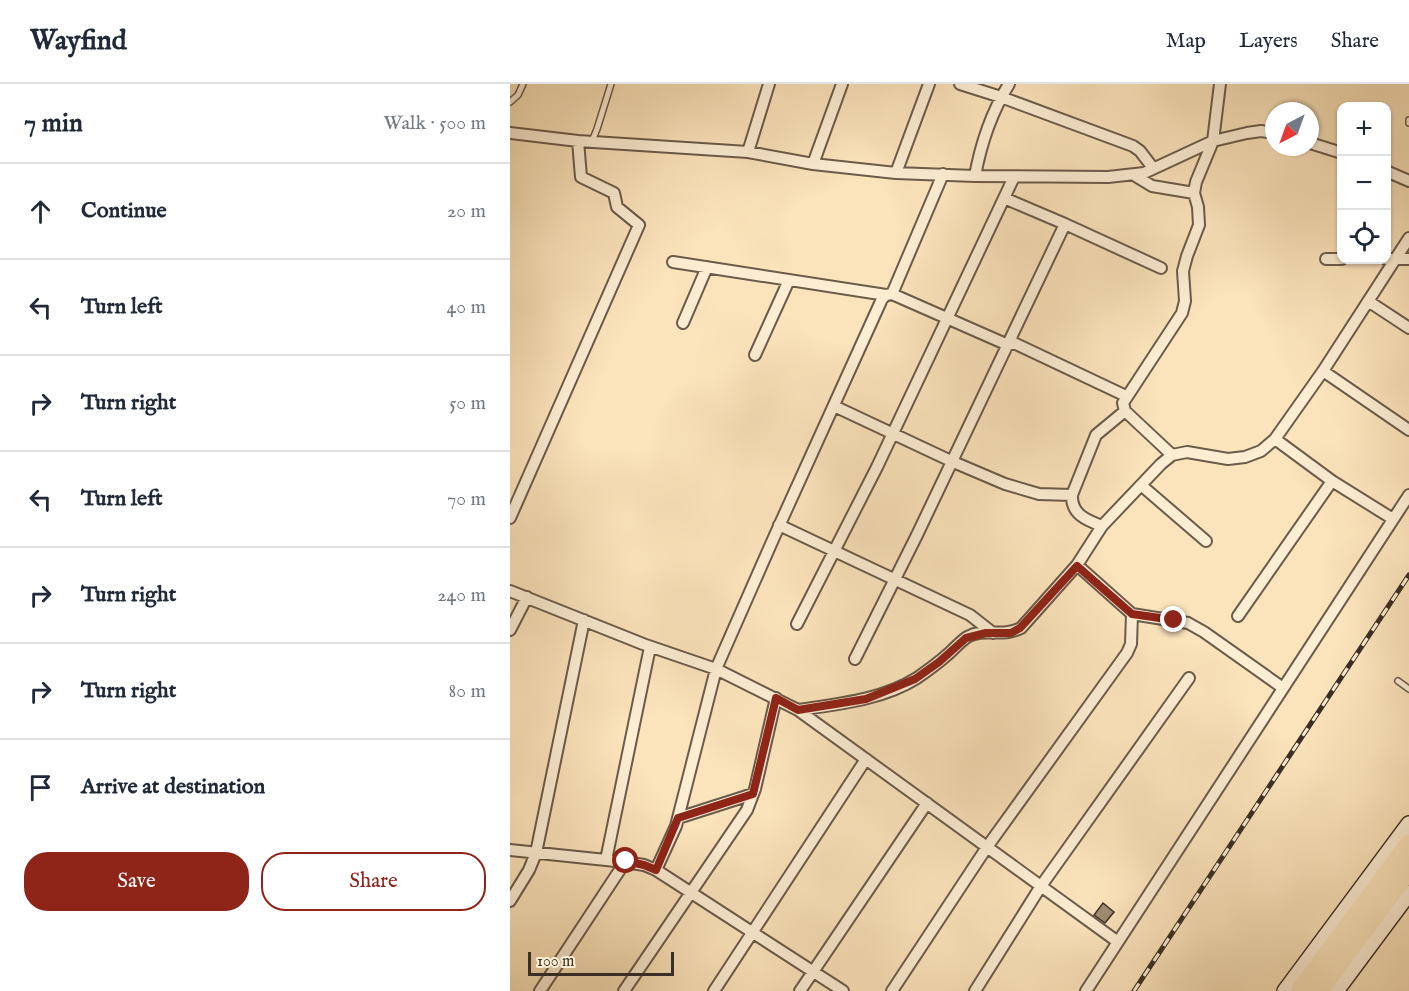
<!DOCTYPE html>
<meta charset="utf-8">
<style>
body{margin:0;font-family:"IM FELL English",serif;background:#f6f6f7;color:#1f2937}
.controls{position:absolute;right:18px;top:18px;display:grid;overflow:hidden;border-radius:12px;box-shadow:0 2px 4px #0004}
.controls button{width:54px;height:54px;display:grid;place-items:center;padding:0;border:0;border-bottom:2px solid #e0e1e3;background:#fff;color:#1f2937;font:30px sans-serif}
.compass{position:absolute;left:755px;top:18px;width:54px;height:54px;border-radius:50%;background:#fff;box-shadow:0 2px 4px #0004;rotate:221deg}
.scale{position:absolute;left:18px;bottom:15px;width:146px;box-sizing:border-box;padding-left:6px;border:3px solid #3b2e25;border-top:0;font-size:16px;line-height:21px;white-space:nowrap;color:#3b2e25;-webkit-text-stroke:4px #fcedd3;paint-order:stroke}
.stop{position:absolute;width:18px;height:18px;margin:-14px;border:4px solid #8f2418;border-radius:50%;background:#fff}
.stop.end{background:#8f2418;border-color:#fff;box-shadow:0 2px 6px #0008}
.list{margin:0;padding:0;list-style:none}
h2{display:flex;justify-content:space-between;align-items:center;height:78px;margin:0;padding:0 24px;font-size:26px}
h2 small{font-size:20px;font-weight:400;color:#747a83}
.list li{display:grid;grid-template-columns:39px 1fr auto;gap:18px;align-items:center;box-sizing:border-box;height:96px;padding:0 24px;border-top:2px solid #e0e1e3}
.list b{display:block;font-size:22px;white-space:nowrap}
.list em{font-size:20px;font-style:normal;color:#747a83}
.actions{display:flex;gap:12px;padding:18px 24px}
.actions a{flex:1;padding:14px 0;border:2px solid #8f2418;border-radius:24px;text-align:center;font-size:21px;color:#8f2418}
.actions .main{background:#8f2418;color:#fff}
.icon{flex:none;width:33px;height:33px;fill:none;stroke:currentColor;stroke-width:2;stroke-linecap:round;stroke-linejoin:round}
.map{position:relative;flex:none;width:899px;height:907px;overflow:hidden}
header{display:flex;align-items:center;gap:36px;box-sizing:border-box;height:84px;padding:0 30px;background:#fff;border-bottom:2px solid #e0e1e3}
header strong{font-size:28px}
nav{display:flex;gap:33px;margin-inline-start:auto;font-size:21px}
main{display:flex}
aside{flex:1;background:#fff}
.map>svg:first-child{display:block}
.building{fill:#9f8c73;stroke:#3b2e25;stroke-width:1.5}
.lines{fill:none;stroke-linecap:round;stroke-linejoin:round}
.lane-casing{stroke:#6b5b4a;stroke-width:8}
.street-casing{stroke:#6b5b4a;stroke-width:14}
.secondary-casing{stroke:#3b2e25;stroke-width:18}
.highway-casing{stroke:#3b2e25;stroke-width:22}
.lane{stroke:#fcedd3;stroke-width:5}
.street{stroke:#fcedd3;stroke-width:10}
.secondary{stroke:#fcedd3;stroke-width:15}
.highway{stroke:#fbe3bb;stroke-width:20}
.rail-casing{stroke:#3b2e25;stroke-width:5}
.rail{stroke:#fcedd3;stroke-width:3;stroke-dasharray:9;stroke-linecap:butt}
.route{stroke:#8f2418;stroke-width:8}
</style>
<header>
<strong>Wayfind</strong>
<nav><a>Map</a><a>Layers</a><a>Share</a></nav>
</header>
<main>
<aside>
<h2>7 min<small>Walk · 500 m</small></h2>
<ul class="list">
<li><svg class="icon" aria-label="ahead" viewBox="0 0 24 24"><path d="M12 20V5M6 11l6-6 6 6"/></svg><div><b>Continue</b></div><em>20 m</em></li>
<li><svg class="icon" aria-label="left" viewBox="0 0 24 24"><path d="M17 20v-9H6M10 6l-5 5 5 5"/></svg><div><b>Turn left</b></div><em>40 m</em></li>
<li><svg class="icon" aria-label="right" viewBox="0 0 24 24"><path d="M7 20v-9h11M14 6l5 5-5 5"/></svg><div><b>Turn right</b></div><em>50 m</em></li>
<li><svg class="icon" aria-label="left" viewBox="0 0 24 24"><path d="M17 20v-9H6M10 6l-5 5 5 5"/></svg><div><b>Turn left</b></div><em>70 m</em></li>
<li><svg class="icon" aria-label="right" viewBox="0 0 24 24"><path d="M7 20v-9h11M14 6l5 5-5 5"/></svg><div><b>Turn right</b></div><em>240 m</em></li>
<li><svg class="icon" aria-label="right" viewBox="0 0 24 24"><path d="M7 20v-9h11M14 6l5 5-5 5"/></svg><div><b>Turn right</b></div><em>80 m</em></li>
<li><svg class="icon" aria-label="arrive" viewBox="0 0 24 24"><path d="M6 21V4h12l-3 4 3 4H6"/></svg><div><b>Arrive at destination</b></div></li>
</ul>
<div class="actions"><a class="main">Save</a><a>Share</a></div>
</aside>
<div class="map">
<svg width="899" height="907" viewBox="0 0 899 907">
<rect width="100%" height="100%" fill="#fbe3bb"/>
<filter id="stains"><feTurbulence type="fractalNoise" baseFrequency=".00333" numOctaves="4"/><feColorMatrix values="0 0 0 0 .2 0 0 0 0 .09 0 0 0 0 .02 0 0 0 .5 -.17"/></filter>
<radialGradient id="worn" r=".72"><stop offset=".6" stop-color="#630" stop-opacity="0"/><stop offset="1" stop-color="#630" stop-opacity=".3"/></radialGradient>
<path class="building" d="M593 819 604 828 595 839 584 831Z"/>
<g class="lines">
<defs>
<path id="lane" d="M0 18 8 11 13 0
M899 36V39
M82 57 87 45 101 0
M888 597 899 605"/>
<path id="street" d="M450 0 491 13 623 62 630 67 643 84
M0 49 68 57 238 68 303 80 386 89 465 92 598 93 634 89 703 57 737 49 751 47 764 49
M800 59 832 69
M238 68 259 0
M303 80 332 0
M876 87 899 97
M386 89 419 0
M624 91 642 102 684 109
M465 92C471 59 481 29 499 0
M494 114 555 140 651 184
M816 175H832
M876 175H899
M163 178 376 211
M382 210 433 90
M858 217 899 244
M173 239 197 183
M245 271 279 196
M813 287 899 346
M324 322 441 377 495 400 529 410 562 411
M765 355 822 397 883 435
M662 371 615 327 613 319 672 229 675 217 673 187 677 172 689 141 688 123 684 109 686 98 703 57 710 0
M631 401 696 457
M0 434 129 141 107 123 104 109 71 93 68 57
M269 441 460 531 483 549
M592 442C576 436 561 430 562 411L586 351 615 327
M567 481 622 530 678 539 694 548 773 604
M0 507 133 560 206 585 288 626 608 858
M728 532 822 397
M287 540 367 383 504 93
M0 546 17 513
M345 575 407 451 555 140
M288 626C328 620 372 616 407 594 417 587 427 580 437 571 443 566 450 558 457 553 475 543 491 554 511 544L567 481 592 442 651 380 662 371 677 368 718 375 735 373 751 367 765 355 813 287 899 154
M168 734 243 710
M0 766 115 778 134 781 146 786 333 907
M96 776 140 563
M146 786 166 742 206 585 265 451 372 215 376 211 382 210 498 261 504 259 616 312
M0 817 19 786 26 769 74 536
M30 907 115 778
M114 907 237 726 245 705 266 614
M204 907 356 675
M290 907 417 719
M382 907 477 763 617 569 621 560 622 530
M465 907 531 802 679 594
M576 907 899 411"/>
<path id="secondary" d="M775 907 899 740
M826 907 899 809"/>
<path id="highway" d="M791 907 899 761
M808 907 899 784"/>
</defs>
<use href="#lane" class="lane-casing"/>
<use href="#street" class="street-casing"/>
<use href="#secondary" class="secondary-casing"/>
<use href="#highway" class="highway-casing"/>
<use href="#lane" class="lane"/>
<use href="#street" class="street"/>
<use href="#secondary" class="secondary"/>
<use href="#highway" class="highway"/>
<defs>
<path id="rail" d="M624 907 899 491"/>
</defs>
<use href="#rail" class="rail-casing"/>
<use href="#rail" class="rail"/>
</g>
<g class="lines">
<path class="route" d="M116 777 134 781 146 786 168 734 243 710 266 614 288 626 356 615 405 595 429 578 456 554 476 549H501L510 544 567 482 622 530 664 536"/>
</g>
<rect width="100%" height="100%" filter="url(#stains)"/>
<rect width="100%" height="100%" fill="url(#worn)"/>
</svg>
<div class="controls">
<button>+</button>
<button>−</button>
<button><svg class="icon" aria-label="locate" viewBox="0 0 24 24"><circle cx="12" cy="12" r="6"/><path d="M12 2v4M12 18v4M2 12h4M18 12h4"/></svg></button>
</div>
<svg class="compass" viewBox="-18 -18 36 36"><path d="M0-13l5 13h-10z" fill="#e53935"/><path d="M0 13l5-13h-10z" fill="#747a83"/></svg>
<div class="scale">100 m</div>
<div class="stop" style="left:116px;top:777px"></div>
<div class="stop end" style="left:664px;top:536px"></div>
</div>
</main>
